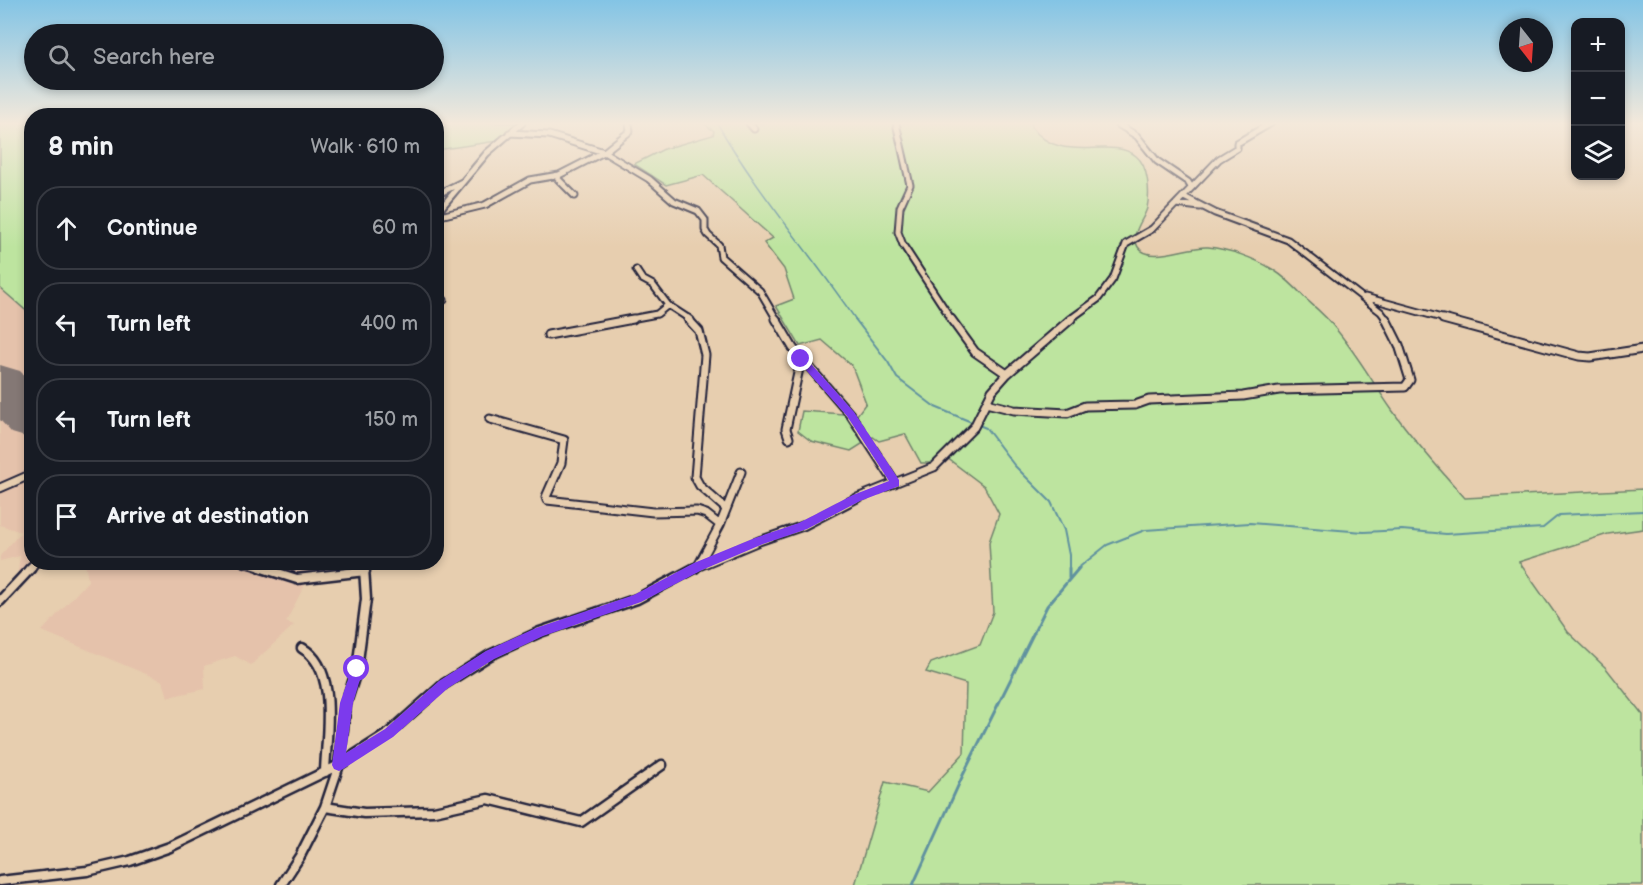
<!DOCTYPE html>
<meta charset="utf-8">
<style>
body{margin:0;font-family:"Balsamiq Sans",sans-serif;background:#242831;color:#f1f3f6}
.controls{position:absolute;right:18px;top:18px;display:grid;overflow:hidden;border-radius:12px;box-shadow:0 3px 9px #0003}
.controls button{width:54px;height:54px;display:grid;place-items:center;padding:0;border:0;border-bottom:2px solid #363941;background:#171b24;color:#f1f3f6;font:30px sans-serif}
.compass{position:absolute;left:1499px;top:18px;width:54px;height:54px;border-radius:50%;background:#171b24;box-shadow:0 3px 9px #0003;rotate:163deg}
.stop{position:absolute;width:18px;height:18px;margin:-14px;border:4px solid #7c3aed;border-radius:50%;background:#fff}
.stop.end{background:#7c3aed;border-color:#fff;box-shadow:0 2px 6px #0008}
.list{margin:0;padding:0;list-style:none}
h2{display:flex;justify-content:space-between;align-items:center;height:78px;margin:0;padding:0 24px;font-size:26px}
h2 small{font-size:20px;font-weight:400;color:#9ea1a6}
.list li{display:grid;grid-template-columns:39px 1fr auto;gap:18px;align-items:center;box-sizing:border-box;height:84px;margin:0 12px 12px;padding:0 12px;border:2px solid #363941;border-radius:24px}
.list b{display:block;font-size:22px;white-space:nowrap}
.list em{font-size:20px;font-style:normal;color:#9ea1a6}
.icon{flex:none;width:33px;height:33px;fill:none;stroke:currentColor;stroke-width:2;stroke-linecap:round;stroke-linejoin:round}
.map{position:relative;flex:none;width:1643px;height:885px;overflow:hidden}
.search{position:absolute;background:#171b24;box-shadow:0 3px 9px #0003;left:24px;top:24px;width:420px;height:66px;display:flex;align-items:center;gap:15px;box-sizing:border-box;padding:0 21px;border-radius:33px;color:#9ea1a6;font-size:22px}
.panel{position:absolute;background:#171b24;box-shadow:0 3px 9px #0003;left:24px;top:108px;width:420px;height:462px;border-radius:24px}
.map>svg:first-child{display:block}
.built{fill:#e5c2ab}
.green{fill:#bde49f;stroke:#70836d;stroke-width:1.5}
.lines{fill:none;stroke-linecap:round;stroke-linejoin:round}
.stream-far2{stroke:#61929f;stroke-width:1.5}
.stream-far1{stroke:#61929f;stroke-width:2}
.stream{stroke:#61929f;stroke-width:3}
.runway{fill:#847875;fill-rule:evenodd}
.minor-far2-casing{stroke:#22223b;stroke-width:9}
.minor-far1-casing{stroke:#22223b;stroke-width:11}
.minor-casing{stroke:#22223b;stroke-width:13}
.minor-far2{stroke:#e7ceaf;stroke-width:5}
.minor-far1{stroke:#e7ceaf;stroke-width:7}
.minor{stroke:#e7ceaf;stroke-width:8}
.route{fill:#7c3aed}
</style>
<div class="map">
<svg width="1643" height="885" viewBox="0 0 1643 885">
<rect width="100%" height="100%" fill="#e7ceaf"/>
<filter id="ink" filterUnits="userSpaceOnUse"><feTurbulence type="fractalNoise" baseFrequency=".0167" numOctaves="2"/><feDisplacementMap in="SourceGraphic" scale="12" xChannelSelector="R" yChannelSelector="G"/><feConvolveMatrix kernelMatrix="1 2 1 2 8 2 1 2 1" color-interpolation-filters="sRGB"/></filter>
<g filter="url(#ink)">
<path class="built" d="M0 288 31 315 32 562 35 563 29 579 17 577 20 556 0 561V556L21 532 0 525Z
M85 563H312L313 568 286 622 294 625 251 665 235 656 204 666 205 689 168 697 163 681 42 631 88 581Z"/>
<path class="green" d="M0 123H31V315L0 288Z
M437 123H520L497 141 437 150Z
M703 123H1032L1031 126C1060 167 1109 135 1136 156 1149 166 1150 194 1147 208 1144 220 1129 234 1138 247 1150 265 1189 245 1208 247 1229 249 1254 258 1272 269 1285 277 1296 288 1306 299 1316 308 1327 317 1335 328 1357 354 1373 383 1392 410 1414 441 1440 470 1465 498L1643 489V529L1608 534 1519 562 1568 632 1606 668 1643 715V885H855L885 782 928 792 964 753 966 684 926 672 931 663 980 645 993 612 989 542 999 514 984 486 943 455 932 463H921L905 434 879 441 873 437 851 451 811 441 798 431 802 411 857 415 866 403 852 366 822 340 800 346 776 306 794 299 784 269 764 243 773 238 703 175 666 185 634 164 664 149 713 135 714 131Z"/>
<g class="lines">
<path class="stream-far2" d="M717 123C757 192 811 254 856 320"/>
<path class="stream-far1" d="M855 319 888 362 897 378 935 407 986 428 1014 465 1051 502 1064 530 1069 555V569
M1077 569 1107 545 1145 530 1250 523 1364 532 1402 530 1446 534 1543 528 1559 515 1643 511"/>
<path class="stream" d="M1069 568V578
M913 885 963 775 1047 606 1079 568"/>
<path class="runway" d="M0 365 20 371 32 383V439L12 433 0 420Z"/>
<defs>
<path id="minor-far2" d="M749 123 754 129
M896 123 910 185 900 207 898 232 903 245 952 320
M1116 123 1137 136 1157 161 1188 182 1191 187
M509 133 549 135 604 152 649 179 674 201 698 211 705 220V230L708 235 719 245 721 257 760 291 777 320
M559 175 558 179 575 196
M436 195 462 182
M1184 197 1215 213 1288 240 1381 312 1387 320
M1176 204 1200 207
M436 214 487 153 522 123
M436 217 485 205 530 180 559 175 604 152 630 131 629 123
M636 270 642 279 653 285 668 305 691 320
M1365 297 1449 320
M436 300H444
M625 320 657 314 668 305
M1069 320 1098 299 1113 279 1126 244 1152 229 1219 159 1237 148V143L1271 123"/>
<path id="minor-far1" d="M688 319 699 331 705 355 695 477 700 486 726 509
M776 319 793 348 850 414 895 483
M951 319 975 352 1007 374
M1443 319 1579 356 1590 357 1643 349
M548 335 633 319
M986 403 1014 410 1067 413 1085 406 1135 405 1149 400 1243 396 1279 390 1405 387 1410 380 1399 345 1386 319
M490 419 564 440 561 463 546 497 547 500 653 512 697 511 706 514 720 525
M789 438 786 429 801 359
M0 488 32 474
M243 562 266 569
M364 562V569
M698 566 720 525 741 472
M29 569 36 562
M692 569 759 541 803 526 857 498 934 467 974 427 992 391 1007 374 1071 319"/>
<path id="minor" d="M262 568 297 579 365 571
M0 601 31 568
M302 648C339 669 326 735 325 772
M325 807 364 813 434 811 488 799 581 822 662 765
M0 881 87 871 130 861 170 847 339 765 389 733 444 684 490 655 540 632 637 599 695 568
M281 885 300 856 325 807 339 765 346 703 357 669 366 599 364 568"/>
</defs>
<use href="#minor-far2" class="minor-far2-casing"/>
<use href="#minor-far1" class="minor-far1-casing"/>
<use href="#minor" class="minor-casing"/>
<use href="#minor-far2" class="minor-far2"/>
<use href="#minor-far1" class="minor-far1"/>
<use href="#minor" class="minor"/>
</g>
</g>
<linearGradient id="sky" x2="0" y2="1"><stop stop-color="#83c4e5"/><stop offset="0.5" stop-color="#f4e9db"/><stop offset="1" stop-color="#f4e9db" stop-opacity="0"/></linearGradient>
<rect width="1643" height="247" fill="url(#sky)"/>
<path class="route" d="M798 356H804L854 412 899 480V486L860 501 807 529 763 544 702 570 641 602 543 636 494 659 448 688 393 737 343 769 339 771 334 769 332 765 340 703 353 665 357 663 363 669 353 703 346 753 385 729 439 681 486 651 536 628 634 595 694 563 755 538 799 523 853 495 889 481 847 416 798 361Z"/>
</svg>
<div class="controls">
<button>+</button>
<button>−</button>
<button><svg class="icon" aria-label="layers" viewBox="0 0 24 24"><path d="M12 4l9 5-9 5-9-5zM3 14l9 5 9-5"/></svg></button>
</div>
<svg class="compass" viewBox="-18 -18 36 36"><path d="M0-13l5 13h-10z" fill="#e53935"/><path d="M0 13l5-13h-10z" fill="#9ea1a6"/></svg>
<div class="stop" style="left:357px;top:669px"></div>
<div class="stop end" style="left:801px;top:359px"></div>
<div class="search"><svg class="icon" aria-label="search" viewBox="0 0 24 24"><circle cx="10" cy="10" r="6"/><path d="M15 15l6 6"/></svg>Search here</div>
<section class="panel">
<h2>8 min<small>Walk · 610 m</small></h2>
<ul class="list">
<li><svg class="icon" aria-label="ahead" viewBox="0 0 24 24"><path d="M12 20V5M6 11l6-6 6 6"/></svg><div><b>Continue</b></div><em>60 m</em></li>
<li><svg class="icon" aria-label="left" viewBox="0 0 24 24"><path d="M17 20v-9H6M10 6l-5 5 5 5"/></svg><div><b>Turn left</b></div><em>400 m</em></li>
<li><svg class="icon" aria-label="left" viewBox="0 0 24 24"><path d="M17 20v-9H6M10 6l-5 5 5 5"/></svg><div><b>Turn left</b></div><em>150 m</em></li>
<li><svg class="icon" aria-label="arrive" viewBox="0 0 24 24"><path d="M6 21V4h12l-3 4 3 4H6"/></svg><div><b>Arrive at destination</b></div></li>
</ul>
</section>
</div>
